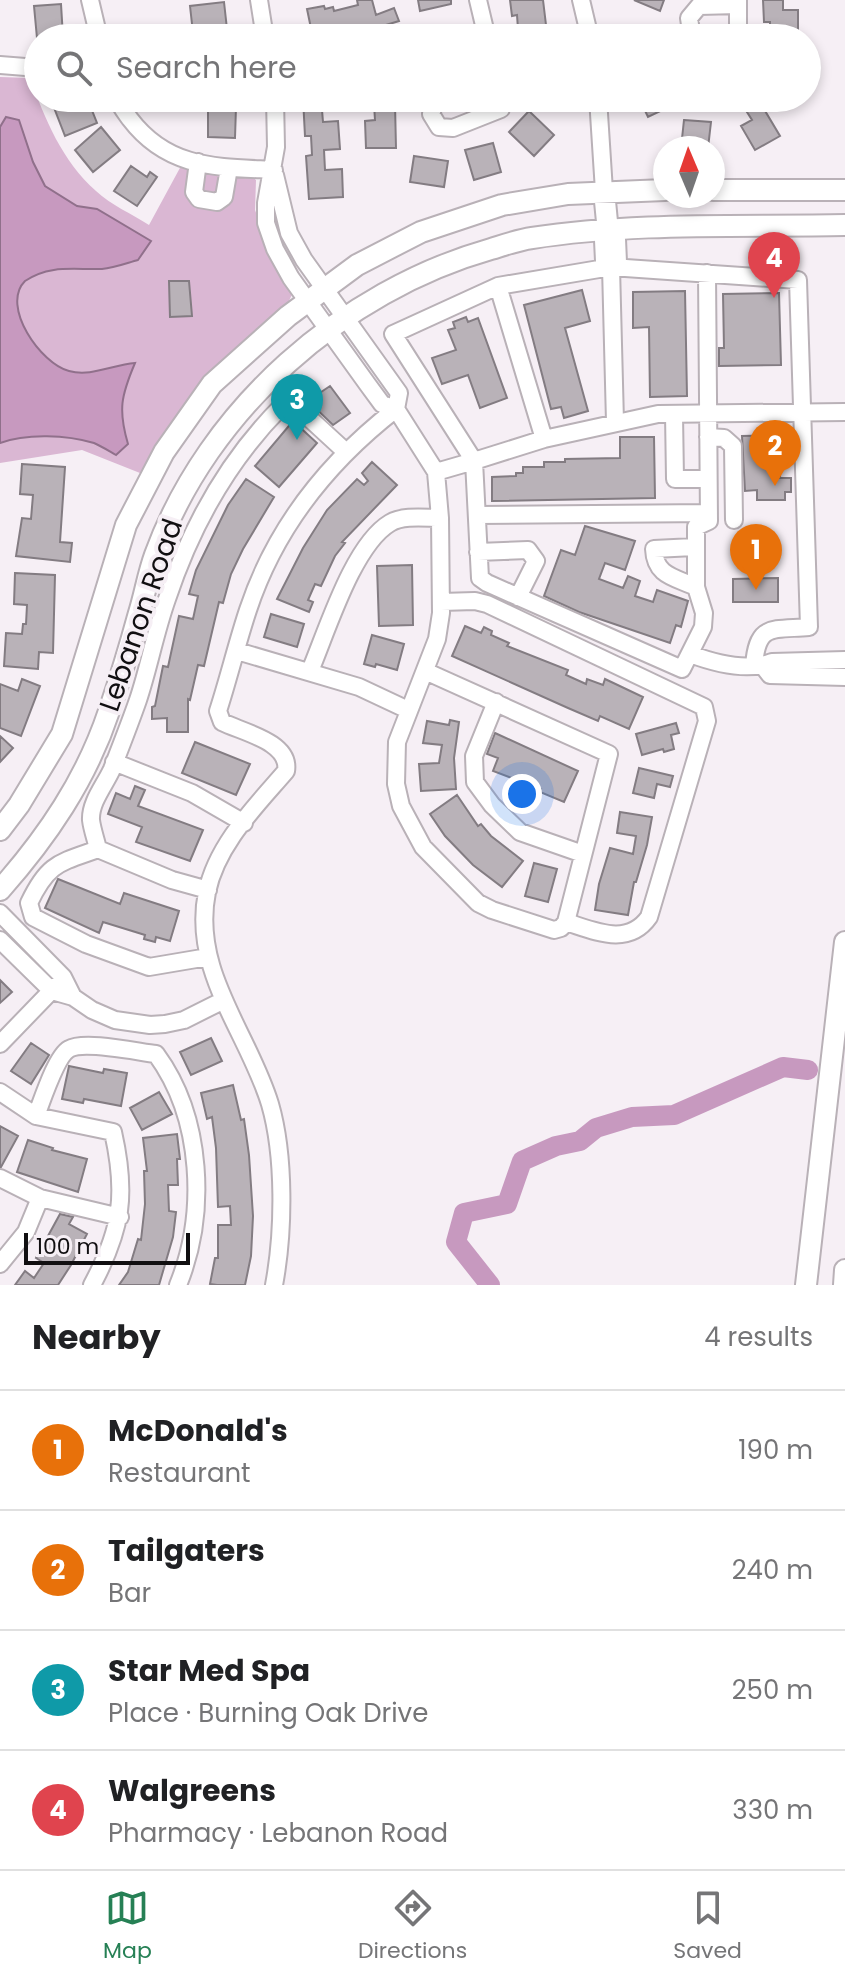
<!DOCTYPE html>
<meta charset="utf-8">
<style>
body{margin:0;font-family:Poppins,sans-serif;background:#f6f6f6;color:#202124}
.compass{position:absolute;left:653px;top:136px;width:72px;height:72px;border-radius:50%;background:#fff;box-shadow:0 4px 12px #0003;rotate:358deg}
.scale{position:absolute;left:24px;bottom:20px;width:166px;box-sizing:border-box;padding-left:8px;border:4px solid #110f11;border-top:0;font-size:22px;line-height:28px;white-space:nowrap;color:#110f11;-webkit-text-stroke:6px #f6eff5;paint-order:stroke}
.you{position:absolute;left:522px;top:794px;width:28px;height:28px;margin:-20px;border:6px solid #fff;border-radius:50%;background:#1a73e8;box-shadow:0 0 0 12px #1a73e833}
.badge{display:grid;place-items:center;width:52px;height:52px;border-radius:50%;background:#268055;color:#fff;font-size:26px;font-weight:700}
.pin{position:absolute;translate:-50% -66px;filter:drop-shadow(0 2px 4px #0008)}
.pin::after{content:'';position:absolute;top:42px;width:28px;height:24px;background:inherit;clip-path:polygon(0 0,100% 0,50% 100%)}
.list{margin:0;padding:0;list-style:none}
h2{display:flex;justify-content:space-between;align-items:center;height:104px;margin:0;padding:0 32px;font-size:34px}
h2 small{font-size:26px;font-weight:400;color:#757577}
.list li{display:grid;grid-template-columns:52px 1fr auto;gap:24px;align-items:center;box-sizing:border-box;height:120px;padding:0 32px;border-top:2px solid #e0e0e0}
.list b{display:block;font-size:30px;white-space:nowrap}
.list p{margin:0;font-size:26px;white-space:nowrap;color:#757577}
.list em{font-size:26px;font-style:normal;color:#757577}
.icon{flex:none;width:44px;height:44px;fill:none;stroke:currentColor;stroke-width:2;stroke-linecap:round;stroke-linejoin:round}
.map{position:relative;flex:none;width:845px;height:1285px;overflow:hidden}
.search{position:absolute;background:#fff;box-shadow:0 4px 12px #0003;left:24px;right:24px;top:24px;height:88px;display:flex;align-items:center;gap:20px;box-sizing:border-box;padding:0 28px;border-radius:44px;color:#757577;font-size:30px}
.sheet{height:584px;background:#fff}
nav{display:flex;justify-content:space-around;align-items:center;box-sizing:border-box;height:112px;border-top:2px solid #e0e0e0;background:#fff;font-size:22px;color:#757577}
nav a{display:grid;justify-items:center;gap:4px}
nav .on{color:#268055}
.map>svg:first-child{display:block}
.green{fill:#dab7d3}
.water{fill:#c799bf;stroke:#90708b;stroke-width:2}
.lines{fill:none;stroke-linecap:round;stroke-linejoin:round}
.river{stroke:#c799bf;stroke-width:20}
.building{fill:#b9b2b8;stroke:#837c82;stroke-width:2}
.minor-casing{stroke:#b9b1b7;stroke-width:20}
.major-casing{stroke:#b9b1b7;stroke-width:24}
.minor{stroke:#fff;stroke-width:16}
.major{stroke:#fff;stroke-width:20}
.labels{text-anchor:middle;dominant-baseline:central;stroke-width:8;stroke-linejoin:round;paint-order:stroke}
.street-label{font-size:28px;fill:#110f11;stroke:#f6eff5}
</style>
<div class="map">
<svg width="845" height="1285" viewBox="0 0 845 1285">
<rect width="100%" height="100%" fill="#f6eff5"/>
<path class="green" d="M0 77 30 78C45 119 62 161 96 191 111 205 132 214 149 225L181 166 250 175 256 180 255 210 265 237 293 292 289 301C234 353 179 407 140 473L82 450 0 463Z"/>
<path class="water" d="M6 117 19 120 33 162 45 186 77 206 97 209 151 241 138 260C127 263 114 268 102 269 75 270 50 264 25 281 0 306 41 364 69 371 91 377 112 365 135 363 121 396 118 410 128 444L116 455C109 451 101 446 94 443 67 435 27 433 0 443V127Z"/>
<g class="lines">
<path class="river" d="M490 1285 456 1242 464 1213 507 1204 522 1161 556 1146 580 1141 596 1128 632 1117 674 1115 783 1067 808 1070"/>
</g>
<path class="building" d="M357 0H372L376 15 394 8 399 21 353 35 313 38 307 9 324 6 325 9 333 7 334 11 358 5Z
M418 0H451V4L420 11Z
M510 0H543L546 25 518 29 517 15 512 16Z
M634 0H664L660 11Z
M763 0H783V10H798V38H770V22H764Z
M224 2 227 29 193 33 190 6Z
M61 4 63 37 37 38 34 6Z
M158 26 161 38H120L119 34Z
M658 27 659 38H647L646 28Z
M71 98H87L97 123 65 136 53 105Z
M152 98H179L160 110Z
M303 98H321L323 122 338 121 340 149 324 150 325 170 342 169 343 197 309 199 306 156 312 155 311 136H305Z
M639 98H672L675 104 648 117Z
M208 101 222 102V107H236L235 138 208 137Z
M374 104H395L396 148H366L365 121 375 120Z
M761 104 780 136 755 150 741 126 752 120 747 112Z
M529 111 554 135 534 156 509 132Z
M684 120 711 122 708 148H681Z
M101 127 120 150 93 172 75 150Z
M493 143 501 172 474 180 465 150Z
M414 156 448 161 444 187 410 182Z
M131 166 147 177 150 172 157 177 137 206 114 191Z
M169 281H189L192 316 170 317Z
M582 290 590 321 565 328 588 411 564 418 561 407 551 409 524 305Z
M685 291 687 396 650 397 649 327 633 328V292Z
M779 293 781 365 719 366V348H724L723 294Z
M466 317 468 322 478 318 507 398 480 408 468 375 442 384 432 358 456 350 448 330 455 328 453 322Z
M330 386 350 413 333 425 308 401Z
M293 421 317 443 279 487 255 466Z
M778 435 780 478H791V492H785V500H757V490L745 491 742 436Z
M620 437H654L655 498 492 501V477L516 476V473H523V467H544V462H565V459L620 458Z
M372 462 397 485 342 542 345 543 335 556 321 586 315 584 308 600 313 602 309 612 277 599 303 548 327 510 357 479 364 485 368 481 362 473Z
M22 464 65 467 60 542 72 543 70 562 16 556 22 518 31 519 33 495 20 494Z
M246 479 274 497 243 549 231 574 223 603 219 602 204 666 198 665 190 700 188 699V732H167V718L152 719V707L155 706 163 666 168 667 179 616 193 619 198 596 189 594 196 570 228 505Z
M585 526 635 541 625 570 605 563 599 579 623 588 628 576 640 581 635 596 653 602 657 590 688 601 681 627 676 625 670 643 579 612 544 596 561 550 575 555Z
M412 565 413 625 379 626 377 566Z
M15 573 55 575 53 653 39 652 38 669 4 666 6 633 22 634 23 624H26L27 605 14 604Z
M778 578V602H733V579Z
M271 614 304 624 297 647 264 637Z
M465 626 481 633 484 627 492 631 491 635 509 643 507 646 568 670 566 675 586 684 587 679 603 685 605 679 643 697 629 729 600 716 598 721 568 708 452 656Z
M372 635 404 644 397 670 376 664 375 667 364 664Z
M22 679 40 686 21 736 0 728V684L18 691Z
M450 720 459 722 454 758 456 789 421 791 419 764 439 763 442 745 423 743 427 721 449 725Z
M676 723 679 733 671 735 674 749 664 752 663 749 642 755 636 734Z
M495 733 578 771 564 802 540 792 541 789 493 771 498 758 487 754Z
M0 736 13 748 0 762Z
M195 742 250 764 236 795 182 773Z
M639 768 673 776 670 787 657 784 654 798 633 793Z
M135 786 145 790 138 806 203 830 190 861 136 842 142 827 108 814 116 793 130 799Z
M457 795 478 826 481 824 491 836 523 861 502 887 473 865 445 836 430 814Z
M620 812 652 817 647 845 636 882H634L628 915 595 910 599 884 610 848 633 854 636 836 617 833Z
M534 863 557 869 548 902 525 896Z
M58 879 120 904 124 893 179 911 170 941 156 937 155 942 144 939 145 935 103 922 99 933 45 908Z
M0 980 12 992 0 1003Z
M211 1038 222 1061 191 1075 180 1052Z
M31 1043 49 1055 31 1084 11 1071Z
M69 1066 103 1073 104 1069 127 1073 121 1106 84 1099 83 1103 62 1099Z
M233 1085 241 1120 244 1119 249 1155 253 1216 251 1256 245 1285H217L210 1284 215 1258H218V1225H231L230 1206 218 1207 216 1148 212 1117 207 1119 201 1093Z
M159 1092 172 1114 142 1130 130 1108Z
M0 1126 18 1136 1 1167H0Z
M177 1134 180 1159H177L178 1185H168L169 1211 176 1212 173 1237 159 1285H119L128 1272 138 1239 141 1240 145 1204 144 1171H147L143 1138Z
M28 1140 53 1148 52 1150 87 1159 78 1192 17 1172Z
M60 1214 73 1217 69 1224 87 1234 71 1265 58 1285H15L25 1271 34 1278 44 1263 36 1258Z"/>
<g class="lines">
<defs>
<path id="minor" d="M90 0 99 38
M259 0 265 38
M478 0 487 38
M581 0 590 38
M692 38 689 18 699 6 738 5
M738 38V0
M0 65 38 68
M117 98C120 106 125 112 130 119 168 169 217 167 274 170
M275 98 276 147 266 203V223L275 249 291 278 368 385 382 404 396 409 436 472 440 518 441 613 437 639 397 742 396 784 401 806 423 847 478 903 492 910 554 930 561 928 566 922
M442 98 436 100 431 114 439 127 453 128 501 109 499 98
M598 98 604 191
M198 162 194 192 199 199 217 202 224 197 229 168
M275 175 289 233 304 260 399 393 396 409
M611 267 604 261 603 240 608 232 617 239 618 262 611 267 615 422
M498 286 544 439 474 461 393 334 498 286 611 267 798 280 809 627C772 630 757 623 754 666
M674 414 675 479H708
M708 437 724 438 733 446 734 520
M544 439 658 414 845 412
M436 472 474 461 480 578 487 583 682 669 703 627 704 613 696 587V527L709 521 707 273
M477 515 709 513
M694 547 654 549C655 576 674 577 696 587
M478 552 528 550 536 561 518 597
M441 602 475 601 487 604 704 707 707 721 649 917C628 947 595 931 566 922
M237 651 359 687 408 710
M690 654C714 663 747 672 772 662L845 660
M763 666 770 675 845 677
M310 671C327 631 353 545 390 523 403 515 425 518 440 518
M425 671 609 754 566 922
M496 702 474 756 475 782 492 805 520 832 583 854
M114 762 192 793 244 823
M98 849C96 840 92 829 91 820 90 802 105 785 112 769 121 746 130 723 138 700 149 667 155 633 167 599 191 527 228 460 282 406H296L346 452
M98 849C59 863 48 863 29 903L33 917 86 944 149 967 208 957
M98 849 172 880 208 890
M0 913 63 977 73 997
M0 940 52 991 73 997 92 1010 115 1020 150 1025 165 1024 184 1020 224 1000
M0 1044 57 985
M0 1092 36 1116 113 1132C127 1194 122 1229 92 1285
M36 1116C42 1101 56 1056 69 1049 84 1040 138 1052 156 1054 203 1118 207 1214 178 1285
M0 1178 40 1198
M0 1264 26 1232 40 1198 120 1217
M274 1285C284 1232 285 1156 270 1104 248 1032 191 971 207 892 217 844 256 806 286 771 291 742 242 732 222 722L218 711C229 677 237 643 248 610 275 528 329 461 396 409"/>
<path id="major" d="M713 190H845
M604 191 608 232
M0 830 19 805 62 734 126 525 164 452 212 384 288 316 357 265 421 232 502 205 568 194 665 190
M0 890C47 837 86 780 109 711 120 679 130 646 139 613 145 594 148 574 155 555 208 409 343 291 491 249 504 245 518 240 532 238 633 222 742 227 845 225
M806 1285 845 942
M844 1285 845 1270"/>
</defs>
<use href="#minor" class="minor-casing"/>
<use href="#major" class="major-casing"/>
<use href="#minor" class="minor"/>
<use href="#major" class="major"/>
</g>
<g class="labels">
<g class="street-label">
<text transform="translate(141 615) rotate(-71)">Lebanon Road</text>
</g>
</g>
</svg>
<svg class="compass" viewBox="-18 -18 36 36"><path d="M0-13l5 13h-10z" fill="#e53935"/><path d="M0 13l5-13h-10z" fill="#757577"/></svg>
<div class="scale">100 m</div>
<div class="you"></div>
<div class="pin badge" style="left:756px;top:590px;background:#e8710a">1</div>
<div class="pin badge" style="left:775px;top:486px;background:#e8710a">2</div>
<div class="pin badge" style="left:297px;top:440px;background:#0f9aa8">3</div>
<div class="pin badge" style="left:774px;top:298px;background:#e0444e">4</div>
<div class="search"><svg class="icon" aria-label="search" viewBox="0 0 24 24"><circle cx="10" cy="10" r="6"/><path d="M15 15l6 6"/></svg>Search here</div>
</div>
<section class="sheet">
<h2>Nearby<small>4 results</small></h2>
<ul class="list">
<li><span class="badge" style="background:#e8710a">1</span><div><b>McDonald's</b><p>Restaurant</p></div><em>190 m</em></li>
<li><span class="badge" style="background:#e8710a">2</span><div><b>Tailgaters</b><p>Bar</p></div><em>240 m</em></li>
<li><span class="badge" style="background:#0f9aa8">3</span><div><b>Star Med Spa</b><p>Place · Burning Oak Drive</p></div><em>250 m</em></li>
<li><span class="badge" style="background:#e0444e">4</span><div><b>Walgreens</b><p>Pharmacy · Lebanon Road</p></div><em>330 m</em></li>
</ul>
</section>
<nav>
<a class="on"><svg class="icon" aria-label="map" viewBox="0 0 24 24"><path d="M3 6l6-2 6 2 6-2v14l-6 2-6-2-6 2zM9 4v14M15 6v14"/></svg>Map</a>
<a><svg class="icon" aria-label="directions" viewBox="0 0 24 24"><path d="M12 3l9 9-9 9-9-9zM9 14v-3h6M13 9l2 2-2 2"/></svg>Directions</a>
<a><svg class="icon" aria-label="saved" viewBox="0 0 24 24"><path d="M7 4h10v16l-5-4-5 4z"/></svg>Saved</a>
</nav>
